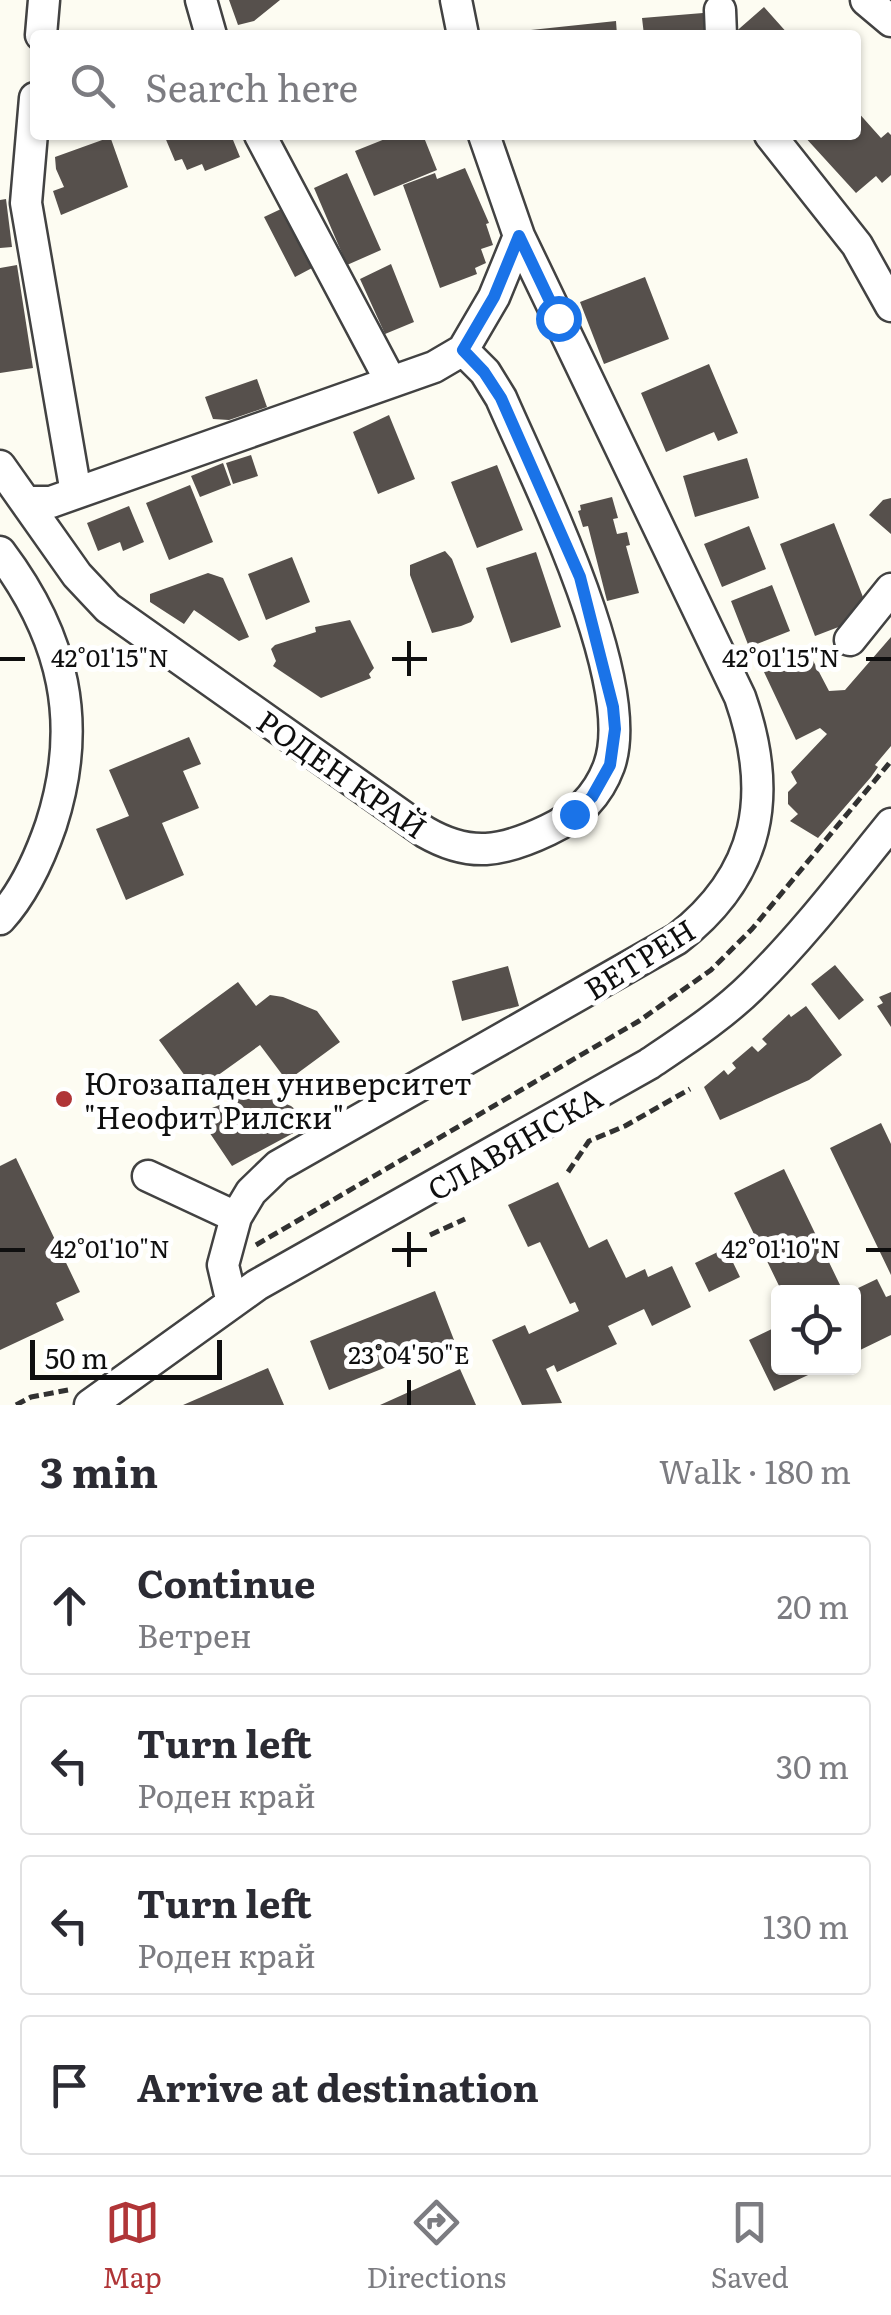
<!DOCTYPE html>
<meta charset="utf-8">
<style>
body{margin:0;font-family:Literata,serif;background:#f2f2f3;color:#2b2b33}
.controls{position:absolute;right:30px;bottom:30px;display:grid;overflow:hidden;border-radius:10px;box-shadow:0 2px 8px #0004}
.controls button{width:90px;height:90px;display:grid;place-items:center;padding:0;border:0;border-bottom:2px solid #e1e1e2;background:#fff;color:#2b2b33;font:50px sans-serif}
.scale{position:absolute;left:30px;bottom:25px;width:192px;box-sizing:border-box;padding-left:10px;border:5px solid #0f0f0f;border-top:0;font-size:28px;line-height:35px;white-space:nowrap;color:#0f0f0f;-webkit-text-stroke:8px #fff;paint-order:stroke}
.stop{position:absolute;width:30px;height:30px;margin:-22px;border:8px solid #1a73e8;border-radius:50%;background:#fff}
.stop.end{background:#1a73e8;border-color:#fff;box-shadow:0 2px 10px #0008}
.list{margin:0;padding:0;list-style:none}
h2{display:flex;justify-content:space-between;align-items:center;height:130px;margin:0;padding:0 40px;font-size:42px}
h2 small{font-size:32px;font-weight:400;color:#7c7c81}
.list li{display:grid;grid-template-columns:65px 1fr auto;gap:30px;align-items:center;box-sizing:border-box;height:140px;margin:0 20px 20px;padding:0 20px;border:2px solid #e1e1e2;border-radius:10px}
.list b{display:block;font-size:38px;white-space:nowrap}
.list p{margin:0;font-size:32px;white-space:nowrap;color:#7c7c81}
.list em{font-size:32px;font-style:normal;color:#7c7c81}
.icon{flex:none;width:55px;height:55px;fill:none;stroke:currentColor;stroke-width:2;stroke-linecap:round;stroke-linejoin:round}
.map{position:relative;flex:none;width:891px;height:1405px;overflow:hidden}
.search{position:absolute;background:#fff;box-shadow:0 2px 8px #0004;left:30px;right:30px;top:30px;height:110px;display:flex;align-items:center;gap:25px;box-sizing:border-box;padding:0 35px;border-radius:10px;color:#7c7c81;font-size:38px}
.sheet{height:770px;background:#fff}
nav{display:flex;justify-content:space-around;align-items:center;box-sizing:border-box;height:140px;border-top:2px solid #e1e1e2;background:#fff;font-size:28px;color:#7c7c81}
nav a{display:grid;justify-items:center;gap:5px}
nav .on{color:#b03537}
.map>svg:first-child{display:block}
.building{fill:#56504c}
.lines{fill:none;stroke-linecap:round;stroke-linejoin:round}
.minor-casing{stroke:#424242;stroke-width:35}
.path{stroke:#313131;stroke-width:5;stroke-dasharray:10 5;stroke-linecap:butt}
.minor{stroke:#fff;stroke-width:30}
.route{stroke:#1a73e8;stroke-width:12}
.ticks{fill:none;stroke:#0f0f0f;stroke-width:4}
.poi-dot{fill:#b03537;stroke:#fff;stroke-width:4}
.labels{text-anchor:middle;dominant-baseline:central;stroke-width:10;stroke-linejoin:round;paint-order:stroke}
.street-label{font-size:30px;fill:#0f0f0f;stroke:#fff}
.poi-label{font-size:30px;fill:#0f0f0f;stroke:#fff;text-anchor:start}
.ticks-label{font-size:25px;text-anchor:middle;fill:#0f0f0f;stroke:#fff;stroke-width:10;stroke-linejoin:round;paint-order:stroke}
</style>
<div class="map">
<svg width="891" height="1405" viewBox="0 0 891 1405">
<rect width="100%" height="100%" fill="#fdfcf2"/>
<path class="building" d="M229 0H280L254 21 238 25Z
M764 7 789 35H732Z
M703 13 705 35H644L642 18Z
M616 21 617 35H512V32Z
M856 110 881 138 888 132 891 135V175L882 183 876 176 856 193 803 135H856Z
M164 135H231L240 157 205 171 202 164 187 170 182 159 175 161Z
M395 135H423L437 170 374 196 355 151Z
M105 139H111L128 187 61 215 53 191 64 187 56 169 55 157Z
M465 168 489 223 486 224 493 245 481 249 486 263 475 268 477 274 440 288 403 185 435 173 437 179Z
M347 173 381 250 347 265 314 188Z
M6 199 12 247 0 248V200Z
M281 209 312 268 295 277 264 217Z
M391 264 414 322 385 334 360 279Z
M17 265 33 368 0 373V268Z
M645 277 669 339 604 364 580 302Z
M709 364 738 433 718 441 714 432 666 452 641 393Z
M257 379 267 407 229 420 213 419 205 397Z
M389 415 415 479 378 494 353 432Z
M251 455 258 476 233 484 226 463Z
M747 458 759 498 695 517 683 476Z
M223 463 231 485 200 497 191 476Z
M497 465 523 530 477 548 451 482Z
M190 485 213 542 169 560 146 503Z
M612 497 618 518 613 519 617 534 627 532 630 545 626 546 639 593 607 601 588 526 583 527 578 511 581 510 580 505Z
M891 498V534L869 515 883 500Z
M129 506 144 542 123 551 120 542 98 551 87 523Z
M834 523 870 615 815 636 780 544Z
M749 526 766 569 722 587 704 544Z
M445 551 452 559 474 617 471 622 461 626 432 633 410 575V565Z
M536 552 561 627 511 643 486 568Z
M292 557 310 602 266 620 248 574Z
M208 573 223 578 249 637 239 641 194 610 184 624 150 602V594Z
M772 585 790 631 749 647 731 601Z
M350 620 374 668 369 674 371 678 321 698 273 666 276 661 271 649 275 645 316 632 315 627Z
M891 637V746L875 765 878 767 871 777 818 838 790 821 798 814 788 804V792L797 783 791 772 827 734 820 728 796 740 764 672 808 651 829 691 845 690Z
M189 737 201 764 183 771 199 808 162 823 184 875 126 900 96 829 129 816 109 770Z
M835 965 864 1000 839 1020 811 984Z
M508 966 519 1006 462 1021 452 981Z
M238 982 256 1006 270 995 283 997 317 1011 340 1042 287 1081 260 1045 196 1091 159 1040Z
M891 992V1027L877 1006 883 1003 879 997Z
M806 1006 842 1055 809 1080 720 1120 704 1087 724 1070 728 1075 736 1068 732 1063 752 1046 758 1052 767 1044 762 1039 789 1014 791 1017Z
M242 1096 272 1098 291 1106 312 1123 232 1166 197 1114Z
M881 1123 891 1144V1275L830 1148Z
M16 1158 80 1292 56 1303 64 1320 0 1350V1166Z
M784 1169 841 1287 842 1292H782L734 1193Z
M558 1182 589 1248 607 1239 626 1278 645 1269 648 1277 672 1266 691 1307 652 1326 644 1309 608 1326 617 1344 557 1372 554 1365 546 1369 562 1403 522 1405 492 1340 525 1325 529 1334 579 1311 575 1302 570 1304 540 1242 528 1247 508 1205Z
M726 1248 740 1277 709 1292 695 1263Z
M877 1279 886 1297 891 1295V1335L854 1353V1290Z
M435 1291 454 1340 329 1390 310 1341Z
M778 1326V1368H823L774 1391 749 1340Z
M268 1368 284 1405H183Z
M460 1369 476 1405H380Z"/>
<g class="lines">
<defs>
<path id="minor" d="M201 0 211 35
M456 0 463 35
M866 0 891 21
M720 10 721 35
M41 35 44 0
M35 98 26 203 76 493
M260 135 391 382
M770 135 857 245 891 306
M0 466 77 575 108 608 425 832C470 858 502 852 548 830 576 817 598 796 609 766 639 683 536 479 501 398L485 372 463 350 494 297 519 236
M28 502H51L434 367 463 350
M0 552C64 637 84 723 51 825 40 857 23 894 0 919
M850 640 891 589
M148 1176 236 1217
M232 1303 223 1265 236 1217 251 1192 278 1166 677 939C761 874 774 794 740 697L519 236 484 135
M90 1405 257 1285 649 1064C686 1039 723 1015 754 984 804 935 847 878 891 824"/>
</defs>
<use href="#minor" class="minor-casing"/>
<path class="path" d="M568 1172 589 1141 625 1126 690 1089
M430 1235 465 1219
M256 1245 639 1021 711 970 752 929 891 761
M16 1405 31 1397 68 1390"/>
<use href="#minor" class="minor"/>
</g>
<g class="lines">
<path class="route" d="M558 318 519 236 494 297 463 350 484 372 501 398 580 577 613 707 615 729 610 765 592 797 574 814"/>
</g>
<path class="ticks" d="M409 641V676M0 659H25M392 659H427M866 659H891M409 1232V1267M0 1250H25M392 1250H427M866 1250H891M409 1380V1405"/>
<circle class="poi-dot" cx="64" cy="1099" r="10"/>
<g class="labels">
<g class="street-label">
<text transform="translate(343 773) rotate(35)">РОДЕН КРАЙ</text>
<text transform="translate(639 958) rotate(-32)">ВЕТРЕН</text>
<text transform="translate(514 1142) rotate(-30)">СЛАВЯНСКА</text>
</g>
<g class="poi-label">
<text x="84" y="1082">Югозападен университет<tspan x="84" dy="34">"Неофит Рилски"</tspan></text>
</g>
</g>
<g class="ticks-label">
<text x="110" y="667">42°01'15"N</text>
<text x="781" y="667">42°01'15"N</text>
<text x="110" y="1258">42°01'10"N</text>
<text x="781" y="1258">42°01'10"N</text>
<text x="409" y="1364">23°04'50"E</text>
</g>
</svg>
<div class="controls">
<button><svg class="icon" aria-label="locate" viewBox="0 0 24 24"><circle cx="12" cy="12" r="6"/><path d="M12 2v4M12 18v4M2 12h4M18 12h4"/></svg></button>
</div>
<div class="scale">50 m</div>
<div class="stop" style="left:558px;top:318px"></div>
<div class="stop end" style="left:574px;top:814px"></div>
<div class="search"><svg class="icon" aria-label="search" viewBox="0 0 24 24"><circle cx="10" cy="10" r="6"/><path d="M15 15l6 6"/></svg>Search here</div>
</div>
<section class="sheet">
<h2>3 min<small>Walk · 180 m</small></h2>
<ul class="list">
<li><svg class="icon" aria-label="ahead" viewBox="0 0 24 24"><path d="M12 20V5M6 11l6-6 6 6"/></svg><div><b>Continue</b><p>Ветрен</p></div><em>20 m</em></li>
<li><svg class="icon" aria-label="left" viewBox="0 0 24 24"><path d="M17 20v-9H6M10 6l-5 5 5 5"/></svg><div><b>Turn left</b><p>Роден край</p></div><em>30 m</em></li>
<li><svg class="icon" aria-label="left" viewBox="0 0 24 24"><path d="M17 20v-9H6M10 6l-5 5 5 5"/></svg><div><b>Turn left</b><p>Роден край</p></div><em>130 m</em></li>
<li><svg class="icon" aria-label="arrive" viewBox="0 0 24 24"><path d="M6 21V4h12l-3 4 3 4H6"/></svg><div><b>Arrive at destination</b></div></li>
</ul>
</section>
<nav>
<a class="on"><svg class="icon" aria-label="map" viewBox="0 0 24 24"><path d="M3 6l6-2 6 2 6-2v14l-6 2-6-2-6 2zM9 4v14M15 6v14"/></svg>Map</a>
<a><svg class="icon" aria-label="directions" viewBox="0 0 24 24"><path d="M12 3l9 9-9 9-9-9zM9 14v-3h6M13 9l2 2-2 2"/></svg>Directions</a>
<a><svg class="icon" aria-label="saved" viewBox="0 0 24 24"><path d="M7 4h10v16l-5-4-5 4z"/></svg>Saved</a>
</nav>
